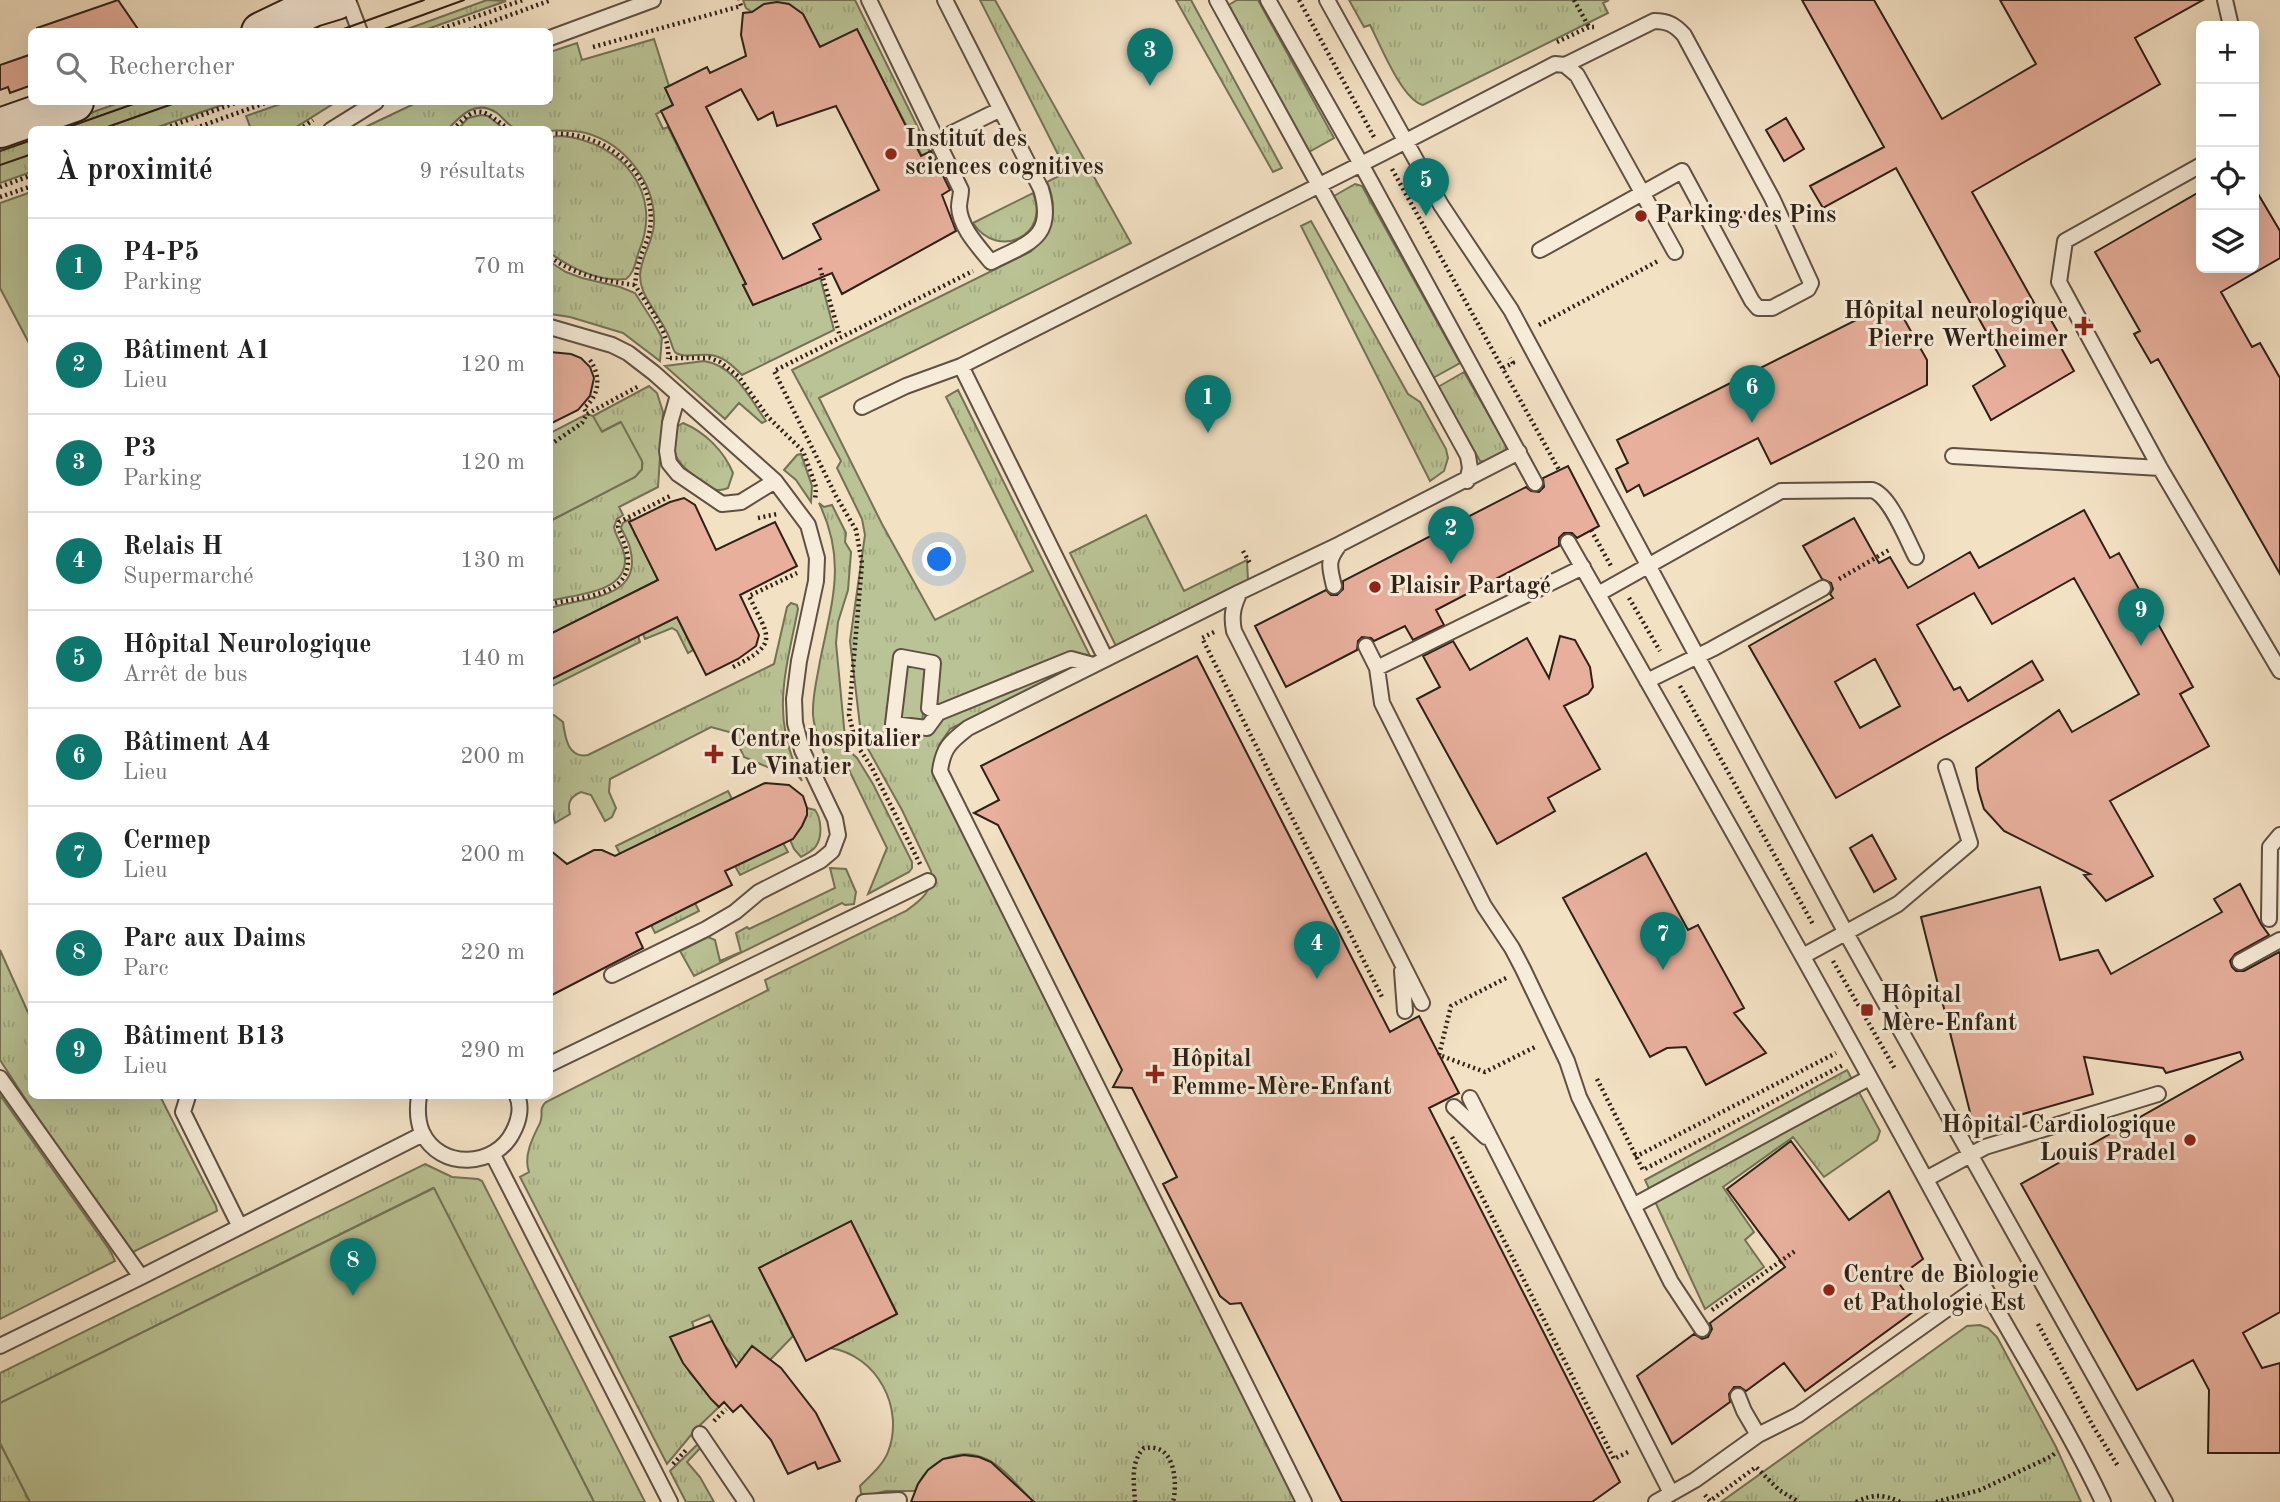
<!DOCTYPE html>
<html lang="fr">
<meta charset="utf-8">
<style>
body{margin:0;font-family:"Old Standard TT",serif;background:#f6f6f6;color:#222}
.controls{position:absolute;right:21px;top:21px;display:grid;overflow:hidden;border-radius:10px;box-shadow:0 7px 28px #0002}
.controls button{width:63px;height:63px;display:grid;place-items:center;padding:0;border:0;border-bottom:2px solid #e0e0e0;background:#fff;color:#222;font:35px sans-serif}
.you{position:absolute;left:940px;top:560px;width:24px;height:24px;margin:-18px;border:5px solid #fff;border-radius:50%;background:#1a73e8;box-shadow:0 0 0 10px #1a73e833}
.badge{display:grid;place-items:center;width:46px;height:46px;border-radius:50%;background:#0f766e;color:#fff;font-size:23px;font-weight:700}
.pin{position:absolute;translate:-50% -58px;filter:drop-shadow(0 2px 4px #0008)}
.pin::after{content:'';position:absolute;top:37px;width:24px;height:21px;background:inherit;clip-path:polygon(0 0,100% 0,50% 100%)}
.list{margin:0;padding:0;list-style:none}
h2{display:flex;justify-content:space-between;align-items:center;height:91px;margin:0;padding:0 28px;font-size:30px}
h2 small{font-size:23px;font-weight:400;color:#767676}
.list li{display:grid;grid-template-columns:46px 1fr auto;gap:21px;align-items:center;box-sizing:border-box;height:98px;padding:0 28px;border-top:2px solid #e0e0e0}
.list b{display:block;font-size:26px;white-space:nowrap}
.list p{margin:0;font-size:23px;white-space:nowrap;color:#767676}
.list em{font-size:23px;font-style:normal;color:#767676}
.icon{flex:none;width:38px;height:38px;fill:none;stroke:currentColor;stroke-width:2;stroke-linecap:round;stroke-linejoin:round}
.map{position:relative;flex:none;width:2280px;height:1502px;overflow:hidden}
.search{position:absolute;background:#fff;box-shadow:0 7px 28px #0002;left:28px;top:28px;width:525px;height:77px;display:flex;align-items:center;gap:18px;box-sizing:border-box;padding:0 24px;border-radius:10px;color:#767676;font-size:26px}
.panel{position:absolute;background:#fff;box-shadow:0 7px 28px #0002;left:28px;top:126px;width:525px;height:973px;border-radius:10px}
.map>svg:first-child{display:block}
.grass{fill:url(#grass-tufts);stroke:#747256;stroke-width:2}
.green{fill:#bac395;stroke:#747256;stroke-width:2}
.building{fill:#e7af9c;stroke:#2e2016;stroke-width:2;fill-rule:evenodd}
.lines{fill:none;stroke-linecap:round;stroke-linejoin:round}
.lane-casing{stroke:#5f5042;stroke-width:18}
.secondary-casing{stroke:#2e2016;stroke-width:42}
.path{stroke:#2e2016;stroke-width:4.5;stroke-dasharray:2 3.5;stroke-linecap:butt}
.lane{stroke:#f7ecd9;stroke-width:14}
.secondary{stroke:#f7ecd9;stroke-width:38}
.tram{stroke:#2e2016;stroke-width:2}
.poi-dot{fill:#8f2418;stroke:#f7ecd9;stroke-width:2.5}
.labels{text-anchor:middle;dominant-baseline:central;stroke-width:6;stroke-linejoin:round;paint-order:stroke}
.poi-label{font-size:24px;font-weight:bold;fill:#2e2016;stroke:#f7ecd9;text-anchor:start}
</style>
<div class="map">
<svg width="2280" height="1502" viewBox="0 0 2280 1502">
<defs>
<pattern id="grass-tufts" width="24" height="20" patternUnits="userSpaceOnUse" patternTransform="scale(1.75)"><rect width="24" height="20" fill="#bac395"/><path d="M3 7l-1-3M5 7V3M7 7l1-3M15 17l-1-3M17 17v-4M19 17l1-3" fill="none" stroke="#a0a780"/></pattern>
</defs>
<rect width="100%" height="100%" fill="#f3e1c4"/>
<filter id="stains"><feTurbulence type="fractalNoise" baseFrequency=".00286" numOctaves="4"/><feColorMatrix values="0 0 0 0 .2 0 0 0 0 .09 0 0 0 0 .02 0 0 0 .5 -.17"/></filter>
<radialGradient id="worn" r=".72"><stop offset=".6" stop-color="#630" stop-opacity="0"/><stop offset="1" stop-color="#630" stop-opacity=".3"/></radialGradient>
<path class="grass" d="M487 0 506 1 422 31H402Z
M743 0H855L930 152 922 156 857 30 820 47C806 17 789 0 752 12L746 8Z
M980 0H995L1131 243 819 398 882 524 935 620 1033 571 946 397 958 390 1091 658 1116 646 1070 553 1146 515 1184 591 1247 560 1248 581 950 729 939 745 937 768 1301 1502H1025L1029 1497C1017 1485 1004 1468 988 1460 959 1445 926 1462 915 1491H886L865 1496 861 1493 860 1486C870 1476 883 1465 888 1452 905 1408 877 1355 830 1348L897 1313 851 1222 759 1268 793 1336 770 1360 739 1363 723 1343 709 1315 692 1322 694 1328 671 1337 690 1373 719 1407 696 1429 667 1464 520 1177 529 1172C523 1156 533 1137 540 1123 544 1114 538 1109 546 1102L768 990 765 980 906 911C921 900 933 892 931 871L902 810 863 740 860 726 850 641 865 535 862 519 837 468 841 461 792 370 1030 252C1053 233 1059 210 1047 182L1067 172Z
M1176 0H1191L1282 168 1273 172Z
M1237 0H1258L1334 138 1309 152 1227 6Z
M1349 0H1609L1603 3 1608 13 1423 105C1402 100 1380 44 1370 25L1364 27Z
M654 39 669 86 665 88 673 105 656 114 663 129 668 127 746 284 743 285 753 305 820 277 834 330 742 375C733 366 724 357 711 355 702 353 682 359 675 352 672 348 671 341 669 337 662 320 650 307 643 291 641 286 640 280 640 275 641 257 653 242 654 224 656 183 625 144 586 133 563 127 539 134 518 129 508 127 504 118 497 113 476 99 461 115 448 129L359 130 418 102H550V52L577 43 582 60Z
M121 102H231L152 129 43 130Z
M286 102H336L293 129H251L246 116Z
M481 115 488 116 504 129H458L468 118Z
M31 133V172L0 183V145Z
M562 136C621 142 664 192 639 251 635 262 635 272 626 279 598 282 571 268 550 253V137Z
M1355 184 1362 186 1460 363 1433 378 1334 202V196Z
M1033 193C1051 235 998 261 973 223Z
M1311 221 1408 394 1420 402 1446 449 1448 458 1444 471 1430 481 1301 226Z
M550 262 566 272 582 278 620 287 635 293 654 323 662 338 660 361 623 333 570 317 550 314Z
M704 361C734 365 750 398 766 421L762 423 739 403 725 419 665 366Z
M1464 372 1506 445V451L1488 462 1480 461 1438 387Z
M649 386 657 393 663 412 658 487 619 507 623 515 617 519 614 527C616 538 624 546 625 559 626 594 574 594 550 601V521L635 477 642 469 620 422 601 432 593 416Z
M683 423C705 432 724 451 733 473L728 488C716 493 712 488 703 482 680 466 667 456 678 426Z
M801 454 812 486 811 502 796 480 784 470 797 455Z
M819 503 824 507 832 505 846 533 845 542 851 552 848 590 838 622 836 643 846 748 857 758 873 784 912 862V868L909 872 868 894 887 848 849 770 835 776C826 757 815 737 813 715 812 697 817 679 820 661 832 601 847 561 819 503Z
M630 519 658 580 550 634V608C581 597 644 601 630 548 628 540 624 534 621 528L623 523Z
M791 603 797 605 798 609C785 675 770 717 802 781L787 761 772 769 744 757 733 733 711 727 610 779 609 792 616 808 612 817 605 821 591 795 581 792C570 797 567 803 570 814L555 823 550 802V716L554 715 563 722C565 737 568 759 588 755L774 664 787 607Z
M677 617 693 650 688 653 677 631 672 628 645 639 643 634Z
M638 636 640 642 550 687V680Z
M728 791 732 799 620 854 616 846Z
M807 808 815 810C821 818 823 836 816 846 813 851 806 854 801 857L794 849 790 840 802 826Z
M783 843 788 852 740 875 735 866Z
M830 868 846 869 856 892 854 904 845 905 842 903 694 976 680 951 708 937 715 940 720 961 741 952 736 933 747 927 749 929 835 888Z
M695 903 699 911 655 933 651 925Z
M0 950 31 1019 32 1096H160L216 1206 217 1211 133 1252 41 1123 0 1060Z
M1847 1070 1880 1131 1877 1140 1824 1177 1793 1137 1723 1187 1754 1232 1745 1240 1764 1267 1705 1309 1645 1180Z
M0 1095 111 1252 115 1261 0 1319Z
M425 1164 452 1177 478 1179 482 1181 645 1502H594L433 1188 0 1403V1373Z
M1980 1325 1988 1328 1997 1337 2056 1447 2081 1502H1721L1967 1326Z
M701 1441 704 1444 687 1462 700 1477 714 1502H686L670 1471Z
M0 1443 30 1502H0Z"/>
<path class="green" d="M31 192H32L31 347 0 288V203Z
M587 414 593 416 602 432 621 422 642 461V469L635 477 550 521V433Z
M906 665 928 667 922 722 899 719Z
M434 1188 594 1502H30L0 1443V1403Z"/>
<path class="building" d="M118 0 140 32H37V28Z
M1802 0H1874L1942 119 2036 64 2000 0H2203L2135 38 2160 84 1972 192 2042 317 2048 315 2059 334 2055 337 2074 371 1991 420 1973 386 2005 366 1896 168 1823 208 1810 186 1884 147Z
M777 2 789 4 803 14 820 47 857 29 921 156 931 151 950 190 942 195 956 231 842 294 832 273 753 305 743 285 746 284 661 111 673 105 665 88 707 67 710 73 746 56 741 35 743 13 752 12 764 4ZM741 89 758 120 773 112 777 126 836 106 879 190 813 224 821 239 783 259 706 107Z
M32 54V85L10 93 8 87 0 90V65Z
M1786 118 1804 149 1784 161 1766 130Z
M2254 187 2280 231V258L2221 292 2252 347 2260 343 2280 378V574L2158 359 2151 363 2134 334 2140 331 2095 252 2201 191V268H2254Z
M1894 301 1927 360V385L1771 464 1758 438 1644 496 1639 485 1627 492 1616 469 1628 463 1617 440Z
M550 352 571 354 581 358 590 367 594 378 590 396 578 410 550 424Z
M1568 466 1599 526 1577 538 1572 533H1564L1559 538V546L1436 610 1444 625 1413 640 1405 626 1374 641 1371 638 1362 637 1358 641 1357 650 1286 687 1255 626 1326 590 1331 595H1337L1343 589V581L1526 487 1531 491 1539 492 1544 487 1543 478Z
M684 498 695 505 716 550 775 522 797 566 740 595 759 635 756 646 738 659 706 675 677 617 550 680V634L658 580 629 522 670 502Z
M2084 510 2110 558 2119 553 2193 687 2180 694 2209 746 2110 801 2153 876 2106 901 2084 875 2090 874 2004 831 1984 809 1978 789 1976 768 2059 710 2072 732 2139 694 2074 578 1992 624 1974 593 1917 625 1954 690 1960 687 1968 701 2032 661 2043 680 1836 798 1749 646 1833 598 1830 594 1833 589 1831 583 1822 579 1803 546 1854 518 1879 563 1890 557 1908 588 1970 552 1979 568ZM1875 659 1900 706 1860 728 1835 682Z
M1560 636 1575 640 1590 667 1593 687 1588 694 1564 706 1600 769 1548 798 1555 811 1497 844 1417 699 1440 687 1423 656 1453 641 1470 670 1527 638 1549 678Z
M1197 656 1390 1032 1419 1016 1459 1093 1429 1108 1620 1482 1592 1502H1342L1241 1303 1230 1304 1220 1296 1179 1215 1163 1184 1177 1177 1132 1088 1113 1087 1122 1070 998 825 974 813 999 800 981 766Z
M765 783 789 785 803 796 807 808V815L802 826 793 839 725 871 732 885 636 933 643 948 550 996V850L567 864 594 850H602L615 856Z
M1872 835 1896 879 1874 892 1850 848Z
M1646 853 1688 930 1698 925 1744 1008 1734 1013 1766 1053 1706 1085 1686 1047 1667 1048 1650 1057 1563 898Z
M2240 884 2261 924 2269 935 2235 954 2230 961 2232 967 2236 971H2244L2279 952 2280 954V1312L2243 1333 2262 1368 2280 1363V1453H2208L2209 1390 2193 1360 2137 1390 2021 1184 2243 1059 2240 1052 2166 1073 2163 1068 2084 1057 2093 1094 1974 1128 1921 917 2040 887 2060 960 2098 950 2111 974 2222 912 2214 899Z
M1791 1141 1849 1220 1889 1191 1923 1259 1896 1279 1917 1309 1805 1391 1784 1363 1746 1391 1740 1387H1734L1729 1394 1730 1402 1672 1444 1637 1376 1694 1334 1702 1339 1708 1337 1712 1329 1710 1323 1785 1267 1727 1189Z
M851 1221 897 1314 806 1361 759 1268Z
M712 1321 736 1367 752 1346 781 1368 816 1413 840 1461 818 1469 815 1462 788 1474 771 1440 741 1405 733 1412 724 1402 719 1407 711 1399 683 1363 670 1337Z
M964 1455 979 1457 991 1462 1034 1502H911L918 1484 928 1470 943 1459Z"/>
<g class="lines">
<defs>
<path id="lane" d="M348 0 360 32
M869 0 961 190C961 195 959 202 959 207 960 228 979 247 991 262 1028 243 1056 238 1041 189L945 0
M1217 0 1468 456 1470 468 1467 481
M1268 0 1361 164 1535 483
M1327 0 1441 205 1511 310 1846 933 2165 1502
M2225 0 2231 26
M550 38 653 0
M331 130 376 102
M938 140 999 110
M2201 165 2065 241 2059 282 2160 468 2280 671
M1540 250 1682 171 1752 301 1758 308H1772L1808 289 1811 283 1772 198 1684 35C1675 25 1668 21 1654 21L1565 65
M550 327 612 345 628 353 654 373 775 481 808 525 817 558 816 581 799 661 794 699 795 723 802 750 835 819 838 835 832 851 820 861 759 892 735 912 706 929 612 975
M961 366 1102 651
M678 395 670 423 667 451 669 463 678 474 722 504 741 502 775 481
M862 407 906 386 961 366 1383 153 1555 64 1565 65 1577 75 1675 252
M1953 456 2160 468
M1568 542C1706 783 1843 1025 1975 1270 2017 1348 2065 1422 2103 1502
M1340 544 1240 592C1233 606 1231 616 1234 631L1422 1003
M1334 586C1329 566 1327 560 1340 544L1519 452
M1240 592 968 728C950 742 943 748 940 771L1304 1502
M1598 594 1781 491 1872 490C1890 495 1907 540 1916 557
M1366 646 1377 668 1382 703 1484 906 1512 948 1523 969 1567 1061 1579 1097 1671 1282 1702 1329
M1377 668 1583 567
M1647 681 1712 649 1823 588
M938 713 929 708 933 663 901 657 893 724 927 728 938 713 1071 659 1093 665
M2269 919 2270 847 2280 835
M1803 956 1898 904 1970 843 1946 767
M2240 962 2280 940
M1402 971 1405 1011
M550 1064 928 881
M0 1078 141 1277
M188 1096 183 1112 240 1227
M419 1096C417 1109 417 1120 422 1132 440 1171 496 1167 513 1132 519 1121 522 1107 517 1096
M1470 1098 1671 1493
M1454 1107 1486 1137
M493 1155 670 1502
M1926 1179 1985 1147 2158 1094
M1633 1206 1869 1078
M0 1346 141 1277 423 1134
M1738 1396 1744 1411 1758 1435
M700 1434 746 1502
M864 1502 899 1500
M1656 1502 1695 1480 1758 1435 1798 1415 1982 1284"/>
<path id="secondary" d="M261 32 313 7 336 0
M0 128 74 102"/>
</defs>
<use href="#lane" class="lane-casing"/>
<use href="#secondary" class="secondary-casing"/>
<path class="path" d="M1299 0 1374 137
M1574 0 1589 27
M432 32 523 0
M464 32 551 0
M1557 42 1589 27H1594
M593 47 741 6 739 0
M160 130 238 102
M190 130 268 102
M299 130 313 120
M453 130C479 100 484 112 510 130
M550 134C601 129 658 172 650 228 649 239 643 248 640 259 637 267 636 277 635 285 648 307 671 333 668 359
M1392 169 1559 470
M0 187 32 175
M0 197 32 186
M1730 222 1756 207
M550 257C575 275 604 281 635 285
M820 268 840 336
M1539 325 1658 261
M670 358H710L720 362 739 377 768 417 803 451 816 487 815 501
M590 360C601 376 600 395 584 408L587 414 639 386
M1503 368 1513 363 1510 358
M550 445 582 423 587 414
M758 518 777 514
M1591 530 1611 566
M1243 551 1251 565
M1839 579 1889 550
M1629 598 1660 651
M550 604C578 597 636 597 627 553 625 543 620 535 618 526L619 522 672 495
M1214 632 1202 638 1382 997
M733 667C780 643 769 638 749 596L797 573
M1680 686 1814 926
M920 864 871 766 856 744 849 715 862 563 856 530 836 496 774 371 973 271
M1833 961 1895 1069
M1506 978 1451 1006 1439 1055 1485 1072 1537 1046
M1597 1079 1643 1170 1843 1065
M1452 1137 1614 1459 1628 1452
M1635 1157 1836 1053
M1712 1310 1795 1251
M2038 1324 2093 1426 2118 1466
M714 1421 726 1409
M673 1464 686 1450
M1705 1495 1710 1501 1756 1467 1779 1490 1799 1502
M1135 1502C1134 1483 1130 1462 1144 1448 1148 1448 1151 1447 1155 1448 1176 1452 1177 1486 1173 1502
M1856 1502C1873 1494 1883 1494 1900 1502
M1936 1502 1980 1490 2052 1456 2057 1451"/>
<use href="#lane" class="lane"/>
<use href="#secondary" class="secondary"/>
<path class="tram" d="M335 32 424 0
M376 32 464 0
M60 130 139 102
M99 130 178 102
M0 151 32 140
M0 165 32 154"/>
</g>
<g class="poi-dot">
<circle cx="891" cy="154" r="7"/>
<circle cx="1641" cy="216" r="7"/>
<path d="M2080.5 315.5h7v7h7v7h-7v7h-7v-7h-7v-7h7z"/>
<circle cx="1375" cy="587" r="7"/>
<path d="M710.5 743.5h7v7h7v7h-7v7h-7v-7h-7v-7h7z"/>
<rect x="1860" y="1003" width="14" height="14" rx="3.5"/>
<path d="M1151.5 1063.5h7v7h7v7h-7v7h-7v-7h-7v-7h7z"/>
<circle cx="2190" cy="1140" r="7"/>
<circle cx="1829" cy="1290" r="7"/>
</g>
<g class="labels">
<g class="poi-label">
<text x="905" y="140">Institut des<tspan x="905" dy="28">sciences cognitives</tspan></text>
<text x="1655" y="216">Parking des Pins</text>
<text x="2068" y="312" text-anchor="end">Hôpital neurologique<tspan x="2068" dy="28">Pierre Wertheimer</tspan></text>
<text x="1389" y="587">Plaisir Partagé</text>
<text x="730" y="740">Centre hospitalier<tspan x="730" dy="28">Le Vinatier</tspan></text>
<text x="1881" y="996">Hôpital<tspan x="1881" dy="28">Mère-Enfant</tspan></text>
<text x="1171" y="1060">Hôpital<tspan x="1171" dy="28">Femme-Mère-Enfant</tspan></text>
<text x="2176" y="1126" text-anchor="end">Hôpital Cardiologique<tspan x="2176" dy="28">Louis Pradel</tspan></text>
<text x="1843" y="1276">Centre de Biologie<tspan x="1843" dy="28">et Pathologie Est</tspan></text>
</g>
</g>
<rect width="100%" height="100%" filter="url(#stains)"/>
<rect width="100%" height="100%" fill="url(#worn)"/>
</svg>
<div class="controls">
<button>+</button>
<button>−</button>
<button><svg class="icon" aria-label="locate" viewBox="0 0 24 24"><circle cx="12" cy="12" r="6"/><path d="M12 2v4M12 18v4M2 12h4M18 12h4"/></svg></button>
<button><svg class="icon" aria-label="layers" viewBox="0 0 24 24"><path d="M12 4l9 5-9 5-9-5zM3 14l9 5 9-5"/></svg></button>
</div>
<div class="you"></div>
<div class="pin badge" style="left:1208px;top:433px">1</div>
<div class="pin badge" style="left:1451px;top:564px">2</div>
<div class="pin badge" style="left:1150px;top:86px">3</div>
<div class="pin badge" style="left:1317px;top:979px">4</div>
<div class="pin badge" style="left:1426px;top:216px">5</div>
<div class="pin badge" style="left:1752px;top:423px">6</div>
<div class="pin badge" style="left:1663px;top:970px">7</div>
<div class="pin badge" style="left:353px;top:1296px">8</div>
<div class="pin badge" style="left:2141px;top:646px">9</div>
<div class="search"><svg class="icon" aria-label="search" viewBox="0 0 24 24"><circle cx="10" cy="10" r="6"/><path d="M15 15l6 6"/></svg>Rechercher</div>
<section class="panel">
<h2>À proximité<small>9 résultats</small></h2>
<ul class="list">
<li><span class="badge">1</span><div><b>P4-P5</b><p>Parking</p></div><em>70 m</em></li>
<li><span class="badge">2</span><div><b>Bâtiment A1</b><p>Lieu</p></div><em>120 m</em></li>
<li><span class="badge">3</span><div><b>P3</b><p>Parking</p></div><em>120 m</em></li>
<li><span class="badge">4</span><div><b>Relais H</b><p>Supermarché</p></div><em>130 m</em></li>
<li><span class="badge">5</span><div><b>Hôpital Neurologique</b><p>Arrêt de bus</p></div><em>140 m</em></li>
<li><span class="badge">6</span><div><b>Bâtiment A4</b><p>Lieu</p></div><em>200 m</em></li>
<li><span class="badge">7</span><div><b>Cermep</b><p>Lieu</p></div><em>200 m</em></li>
<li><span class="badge">8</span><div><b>Parc aux Daims</b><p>Parc</p></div><em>220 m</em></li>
<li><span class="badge">9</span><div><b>Bâtiment B13</b><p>Lieu</p></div><em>290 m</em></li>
</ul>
</section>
</div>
